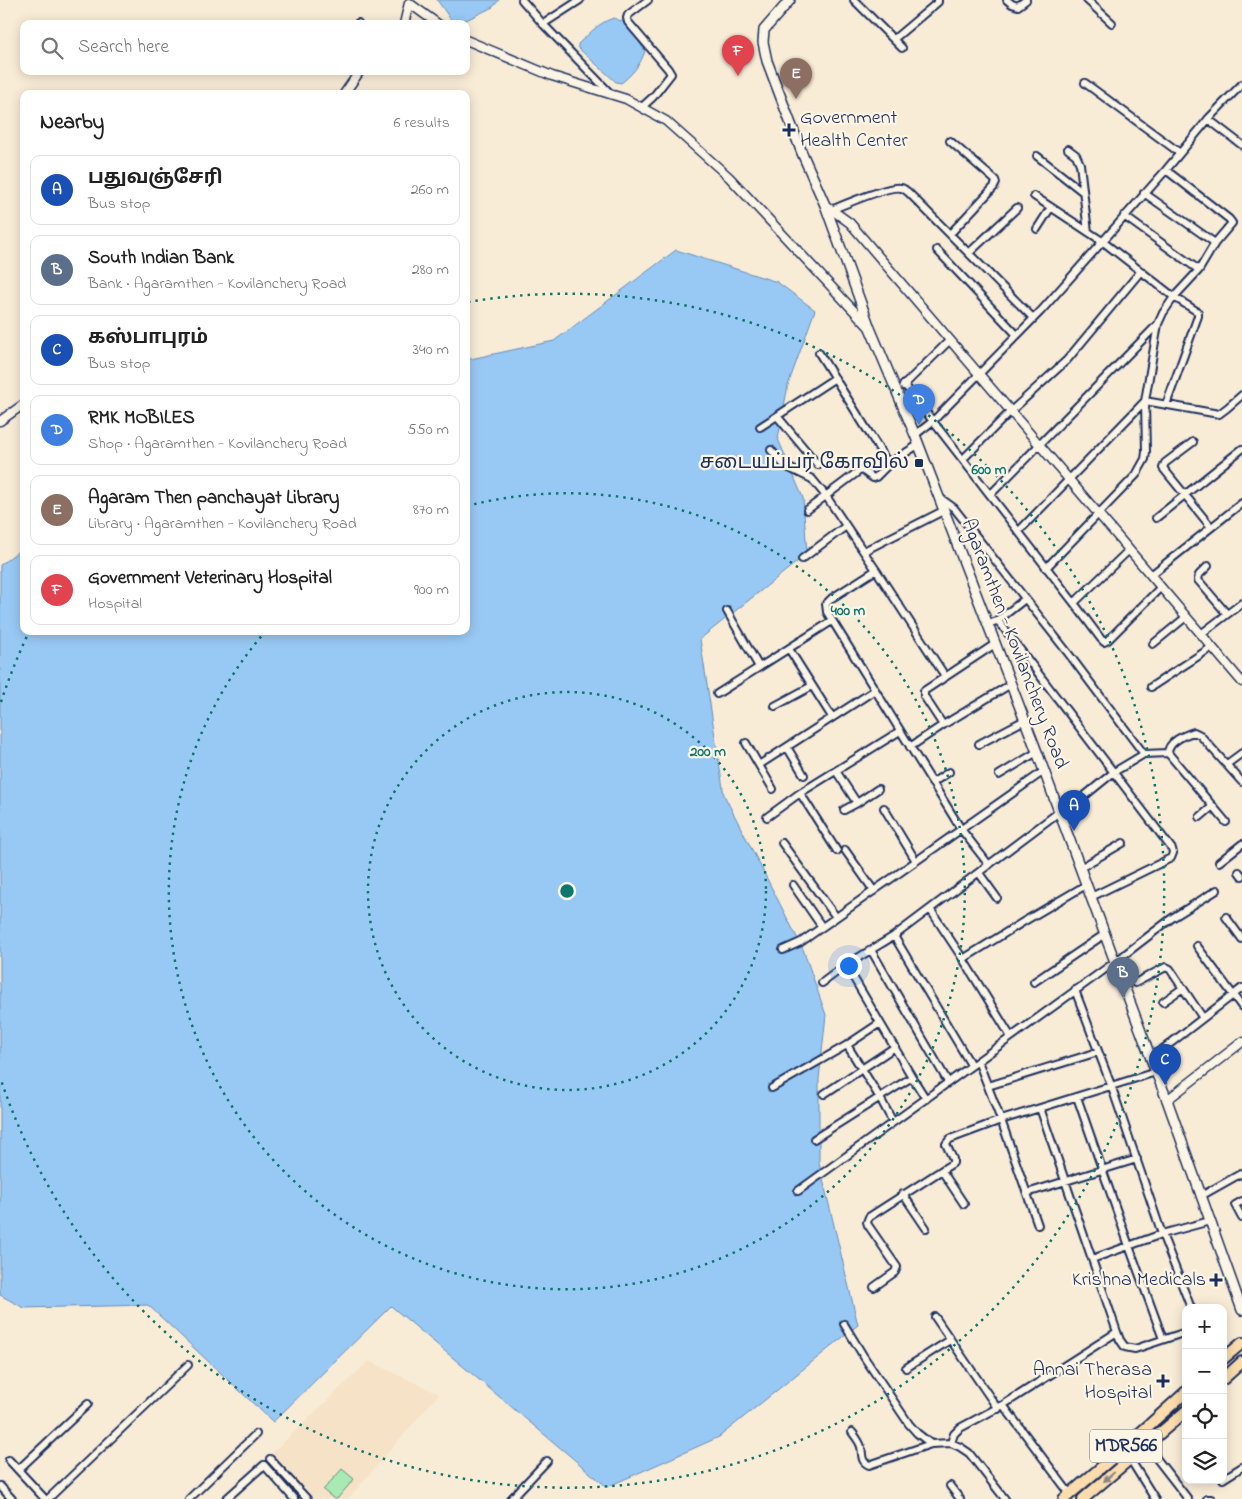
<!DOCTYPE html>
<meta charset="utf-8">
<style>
body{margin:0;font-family:"Indie Flower","Noto Sans Tamil",sans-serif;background:#f2f2f2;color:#222}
.controls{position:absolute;right:15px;bottom:15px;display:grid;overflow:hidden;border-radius:10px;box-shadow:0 2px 12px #0003}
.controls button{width:45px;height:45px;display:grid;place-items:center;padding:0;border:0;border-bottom:1px solid #e0e0e0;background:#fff;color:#222;font:25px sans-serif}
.you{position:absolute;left:848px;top:965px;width:18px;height:18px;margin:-12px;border:4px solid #fff;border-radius:50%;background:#1a73e8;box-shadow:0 0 0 8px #1a73e833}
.badge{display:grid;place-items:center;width:32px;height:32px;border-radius:50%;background:#1a73e8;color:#fff;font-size:16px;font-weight:700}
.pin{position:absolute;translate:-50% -41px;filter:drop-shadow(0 1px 2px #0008)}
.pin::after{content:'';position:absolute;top:26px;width:18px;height:15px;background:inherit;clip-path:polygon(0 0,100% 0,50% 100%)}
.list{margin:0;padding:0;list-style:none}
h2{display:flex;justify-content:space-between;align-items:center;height:65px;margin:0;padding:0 20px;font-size:21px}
h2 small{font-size:16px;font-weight:400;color:#767676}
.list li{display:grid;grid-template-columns:32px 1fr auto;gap:15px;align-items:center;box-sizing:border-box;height:70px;margin:0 10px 10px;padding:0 10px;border:1px solid #e0e0e0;border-radius:10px}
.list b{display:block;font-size:19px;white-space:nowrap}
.list p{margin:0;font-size:16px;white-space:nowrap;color:#767676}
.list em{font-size:16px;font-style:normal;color:#767676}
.icon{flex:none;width:28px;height:28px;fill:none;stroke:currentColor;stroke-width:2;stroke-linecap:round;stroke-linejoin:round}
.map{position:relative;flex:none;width:1242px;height:1499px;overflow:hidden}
.search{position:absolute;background:#fff;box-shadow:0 2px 12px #0003;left:20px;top:20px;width:450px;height:55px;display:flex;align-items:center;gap:12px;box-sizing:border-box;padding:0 18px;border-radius:10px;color:#767676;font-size:19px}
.panel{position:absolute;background:#fff;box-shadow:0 2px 12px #0003;left:20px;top:90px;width:450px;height:545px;border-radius:10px}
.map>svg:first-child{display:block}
.built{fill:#f6e2c6}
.green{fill:#a9e9b2;stroke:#628c88}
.water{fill:#98c9f4;stroke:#668bb8}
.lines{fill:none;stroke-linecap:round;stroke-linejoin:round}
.minor-casing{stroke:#1b2f5e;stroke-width:10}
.tertiary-casing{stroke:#1b2f5e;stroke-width:11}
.secondary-casing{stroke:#1b2f5e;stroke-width:12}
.primary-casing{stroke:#1b2f5e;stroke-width:14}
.minor{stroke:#fcf5e5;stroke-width:6}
.tertiary{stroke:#fcf5e5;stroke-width:8}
.secondary{stroke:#fcf5e5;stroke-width:9}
.primary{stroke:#fcdcac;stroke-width:10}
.oneway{fill:#8c8685}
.ring{fill:none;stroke:#0f766e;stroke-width:2.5;stroke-dasharray:2.5 5}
.poi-dot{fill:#1b2f5e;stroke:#fcf5e5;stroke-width:2}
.labels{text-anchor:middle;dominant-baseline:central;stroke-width:4.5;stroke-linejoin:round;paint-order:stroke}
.shield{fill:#fcf5e5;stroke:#5e6a86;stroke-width:1}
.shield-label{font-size:19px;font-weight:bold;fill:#1b2f5e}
.poi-label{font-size:20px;fill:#1b2f5e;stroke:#fcf5e5;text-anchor:end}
.street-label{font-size:20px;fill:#1b2f5e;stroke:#fcf5e5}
.centre{fill:#0f766e;stroke:#fcf5e5;stroke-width:2.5}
.ring-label{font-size:15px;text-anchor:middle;font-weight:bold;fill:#0f766e;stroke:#fcf5e5;stroke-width:4.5;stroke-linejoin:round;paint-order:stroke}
</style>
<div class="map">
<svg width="1242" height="1499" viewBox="0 0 1242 1499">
<rect width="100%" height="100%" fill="#f9ecd7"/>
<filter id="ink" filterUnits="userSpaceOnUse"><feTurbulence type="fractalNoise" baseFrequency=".02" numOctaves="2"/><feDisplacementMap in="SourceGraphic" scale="10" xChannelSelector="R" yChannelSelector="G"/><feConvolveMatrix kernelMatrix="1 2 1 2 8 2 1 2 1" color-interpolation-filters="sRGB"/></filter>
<g filter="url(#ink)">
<path class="built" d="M369 1361 439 1394 348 1499H315L272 1453Z"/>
<path class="green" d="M342 1469 354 1479 337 1499H334L323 1490Z"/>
<path class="water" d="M437 0H499L493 7 458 24H454Z
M614 18 626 23 629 26 645 51C641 64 631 76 621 83L616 82 578 48V44C589 34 599 22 614 18Z
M676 250 777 282 815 310 788 385 778 439 803 498 807 554 700 639 724 795 803 949 826 1015 819 1079V1163L858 1325 719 1437 607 1487 391 1306 273 1422 148 1305 24 1308 0 1295V565L24 547V631H466V360L554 341Z"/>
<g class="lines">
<defs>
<path id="minor" d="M522 0 543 24 610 93
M854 0 902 48
M1007 0 1012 4 1018 6 1026 0
M1087 0 1112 23
M358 23V24
M543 24 580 0
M894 39 938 2V0
M1085 83 1180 153
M642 107 653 97 671 74 668 69 628 22 627 18 628 15 648 0
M1208 119 1242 145
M950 141 995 180 996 183 994 187 950 234
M1068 149 1076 155 1080 164 1088 232
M1037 156 1083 192
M1166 170 1229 219 1232 223 1215 243 1199 270 1174 297 1198 312V316L1166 405
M1144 193 1215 243
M1034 196 1102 241 1174 297 1163 313 1158 324 1145 401 1146 452 1145 459 1136 475 1046 568
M831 210C843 205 890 185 901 188 904 188 906 191 908 192L1033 318
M1124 216 1199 270
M1037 229 1051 207
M937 250 1017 335
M969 253 1017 208
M819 353 886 460 891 462 918 445
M904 384 1074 603 1129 550
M903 386 950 340
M1145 401 1219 414 1227 408 1242 395
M760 427 777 416
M915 435 933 421 1041 311 1166 170 1210 117 1242 84
M1193 442 1165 463 1163 468 1211 527
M771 450 785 466 812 479 826 496 876 570 832 598 826 604 827 612 961 829 989 865
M963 459 1011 411 1067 360 1141 271
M818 465 777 416 835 378
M991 494 1157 325
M940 498 954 508 1068 653 1144 754 1114 772 1061 815
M807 510 859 471 862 470 873 478 876 477 891 462
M1156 518 1242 449
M1019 531 1145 401
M864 551 943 511
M802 559 846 526
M1208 566 1199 575 1198 580 1227 614
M876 570 945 676
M1151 575 1242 503
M1074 603 1101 639 1104 642 1108 640 1161 587
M727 611 759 667
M997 621 1025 599
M987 624 997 621 1000 623 1172 849 1173 853 1171 858 1091 897
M1201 634 1242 603
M1153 644 1186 617
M789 649 832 717
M1151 687 1212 647
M717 694 832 621
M775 706 812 686
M943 725 924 696V691L995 644
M746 743 773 789
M979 744 1025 720
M787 747 804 775
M910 747 943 725 1011 684
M1144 754 1168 753
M1227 764 1242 753
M759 765 875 690
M836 771 857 803 844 810
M999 775 1037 752
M932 783 949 772
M800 793 837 851
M857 803 878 789
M884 808 916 861
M767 817 800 793 900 731
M1200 817 1213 806
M1226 822 1168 753C1168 742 1184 735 1194 732L1200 735 1242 782
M782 843 836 917
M845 850 874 891
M1219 862 1242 844
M1080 868 1123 843
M1239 872 1242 876
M979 873 997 898
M793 885 822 927
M930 909 963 959
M1226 917 1242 939
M894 936 971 1065
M1197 946 1242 1007
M783 950 801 942 1044 771
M871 950 948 1082
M1034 982 1105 934
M822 983 846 965 894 936 1059 812
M1135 983 1162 969 1166 967 1170 969 1203 1018
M1075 990 1111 1085 1162 1234 1191 1308
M1163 1002 1183 988
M1011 1037 963 959 1023 922 1086 885
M847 1045 880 1098 893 1122
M1150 1059 1242 988
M978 1061 1001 1120 1038 1225
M1156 1072 1040 1108 1092 1259 1162 1234 1210 1221
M912 1077 926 1099
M988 1086 1098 1052
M772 1088 847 1045 880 1023
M824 1094 895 1047
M1077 1097 1129 1246 1163 1339
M814 1139 912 1077 846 965
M942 1171 964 1204
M798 1191 1115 962 1172 918 1217 890
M1027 1193 1137 1159
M903 1194 926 1228
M1201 1196 1242 1173
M1242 1201 1235 1205 1242 1218
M874 1287 895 1272 897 1267 868 1225 867 1222 869 1217 953 1163V1159L946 1144 950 1139 1001 1120 1040 1108
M935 1317 998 1409
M844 1324 864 1357 909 1424 917 1433 931 1444
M1117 1332 1120 1340 1125 1347 1135 1349 1186 1332
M906 1368 950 1340
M1003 1405 1117 1332 1092 1259
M852 1432C855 1436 860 1442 861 1447 863 1455 860 1461 869 1465L931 1444 951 1443 960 1447 969 1453 1005 1499
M951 1443 954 1434 960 1428 1003 1405 1070 1494
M1146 1445 1188 1499
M270 1459 307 1499
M1130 1459 1155 1499
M9 1460 45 1499
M18 1470 88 1404
M1223 1479 1242 1467
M0 1486 12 1499
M950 1486 960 1499
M48 1499 188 1365
M189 1499 256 1434
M226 1499 264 1465 294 1499
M511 1499 547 1461
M1207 1499H1211"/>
<path id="tertiary" d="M404 24 409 3 438 24
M466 40 552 76 626 99 666 121 729 177 869 327
M344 94 360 71
M825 205 850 223 1242 682
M0 421 24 404
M1167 1100 1242 1042"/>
<path id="secondary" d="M790 0 764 30 763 42 767 61 802 153 825 205 870 328 915 435 1037 752 1156 1072 1167 1100 1242 1310"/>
<path id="primary" d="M1223 1359 1242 1343
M1223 1379 1242 1362
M1064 1499 1117 1454 1186 1392
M1083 1499 1186 1411"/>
</defs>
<use href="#minor" class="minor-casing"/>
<use href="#tertiary" class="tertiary-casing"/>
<use href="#secondary" class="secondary-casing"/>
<use href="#primary" class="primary-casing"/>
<use href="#minor" class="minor"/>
<use href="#tertiary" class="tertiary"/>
<use href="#secondary" class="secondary"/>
<use href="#primary" class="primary"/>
</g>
<defs><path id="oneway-solid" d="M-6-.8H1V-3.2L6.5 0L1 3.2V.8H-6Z" transform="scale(1.25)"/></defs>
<use class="oneway" href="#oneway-solid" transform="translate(1109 1477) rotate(139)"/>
</g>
<g class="ring">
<circle cx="567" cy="891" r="199"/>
<path d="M467 506A398 398 0 1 1 264 633"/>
<path d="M1 702A597 597 0 0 1 28 634M468 302A597 597 0 1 1 1 1080"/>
</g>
<g class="poi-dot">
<path d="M786.5 122.5h5v5h5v5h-5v5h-5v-5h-5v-5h5z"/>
<rect x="914" y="458" width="10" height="10" rx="2.5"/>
<path d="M1213.5 1272.5h5v5h5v5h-5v5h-5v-5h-5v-5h5z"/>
<path d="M1160.5 1373.5h5v5h5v5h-5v5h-5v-5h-5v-5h5z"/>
</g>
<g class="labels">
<rect class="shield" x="1090" y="1429.5" width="72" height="33" rx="4"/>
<g class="shield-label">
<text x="1126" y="1446">MDR566</text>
</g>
<g class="poi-label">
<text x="800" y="118" text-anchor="start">Government<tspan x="800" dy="23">Health Center</tspan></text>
<text x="909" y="463">சடையப்பர் கோவில்</text>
<text x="1206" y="1280">Krishna Medicals</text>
<text x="1152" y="1370">Annai Therasa<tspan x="1152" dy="23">Hospital</tspan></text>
</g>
<g class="street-label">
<text transform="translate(1014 644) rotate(69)">Agaramthen - Kovilanchery Road</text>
</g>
</g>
<circle cx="567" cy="891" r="8" class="centre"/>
<g class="ring-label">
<text x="989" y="474">600 m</text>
<text x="848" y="615">400 m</text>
<text x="708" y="756">200 m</text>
</g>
</svg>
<div class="controls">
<button>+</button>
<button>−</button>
<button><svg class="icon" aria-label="locate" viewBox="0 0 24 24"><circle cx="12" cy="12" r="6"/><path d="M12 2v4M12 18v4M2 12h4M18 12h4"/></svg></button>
<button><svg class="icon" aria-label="layers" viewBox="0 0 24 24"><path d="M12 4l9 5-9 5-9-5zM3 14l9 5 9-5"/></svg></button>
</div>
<div class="you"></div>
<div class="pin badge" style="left:1074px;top:831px;background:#1a4fb4">A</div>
<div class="pin badge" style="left:1123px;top:998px;background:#5c6f8a">B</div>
<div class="pin badge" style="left:1165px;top:1085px;background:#1a4fb4">C</div>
<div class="pin badge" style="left:919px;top:425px;background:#3f7fe0">D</div>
<div class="pin badge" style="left:796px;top:99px;background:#8d6e63">E</div>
<div class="pin badge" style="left:738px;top:76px;background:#e0444e">F</div>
<div class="search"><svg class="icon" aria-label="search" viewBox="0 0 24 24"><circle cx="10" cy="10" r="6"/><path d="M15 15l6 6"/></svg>Search here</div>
<section class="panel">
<h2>Nearby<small>6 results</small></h2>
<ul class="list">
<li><span class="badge" style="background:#1a4fb4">A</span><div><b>பதுவஞ்சேரி</b><p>Bus stop</p></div><em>260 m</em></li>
<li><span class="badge" style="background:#5c6f8a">B</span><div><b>South Indian Bank</b><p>Bank · Agaramthen - Kovilanchery Road</p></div><em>280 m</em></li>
<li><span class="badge" style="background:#1a4fb4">C</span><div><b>கஸ்பாபுரம்</b><p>Bus stop</p></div><em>340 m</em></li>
<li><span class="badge" style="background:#3f7fe0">D</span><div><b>RMK MOBILES</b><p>Shop · Agaramthen - Kovilanchery Road</p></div><em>550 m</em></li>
<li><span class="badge" style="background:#8d6e63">E</span><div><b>Agaram Then panchayat Library</b><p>Library · Agaramthen - Kovilanchery Road</p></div><em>870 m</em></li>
<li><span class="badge" style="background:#e0444e">F</span><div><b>Government Veterinary Hospital</b><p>Hospital</p></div><em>900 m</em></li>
</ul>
</section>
</div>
